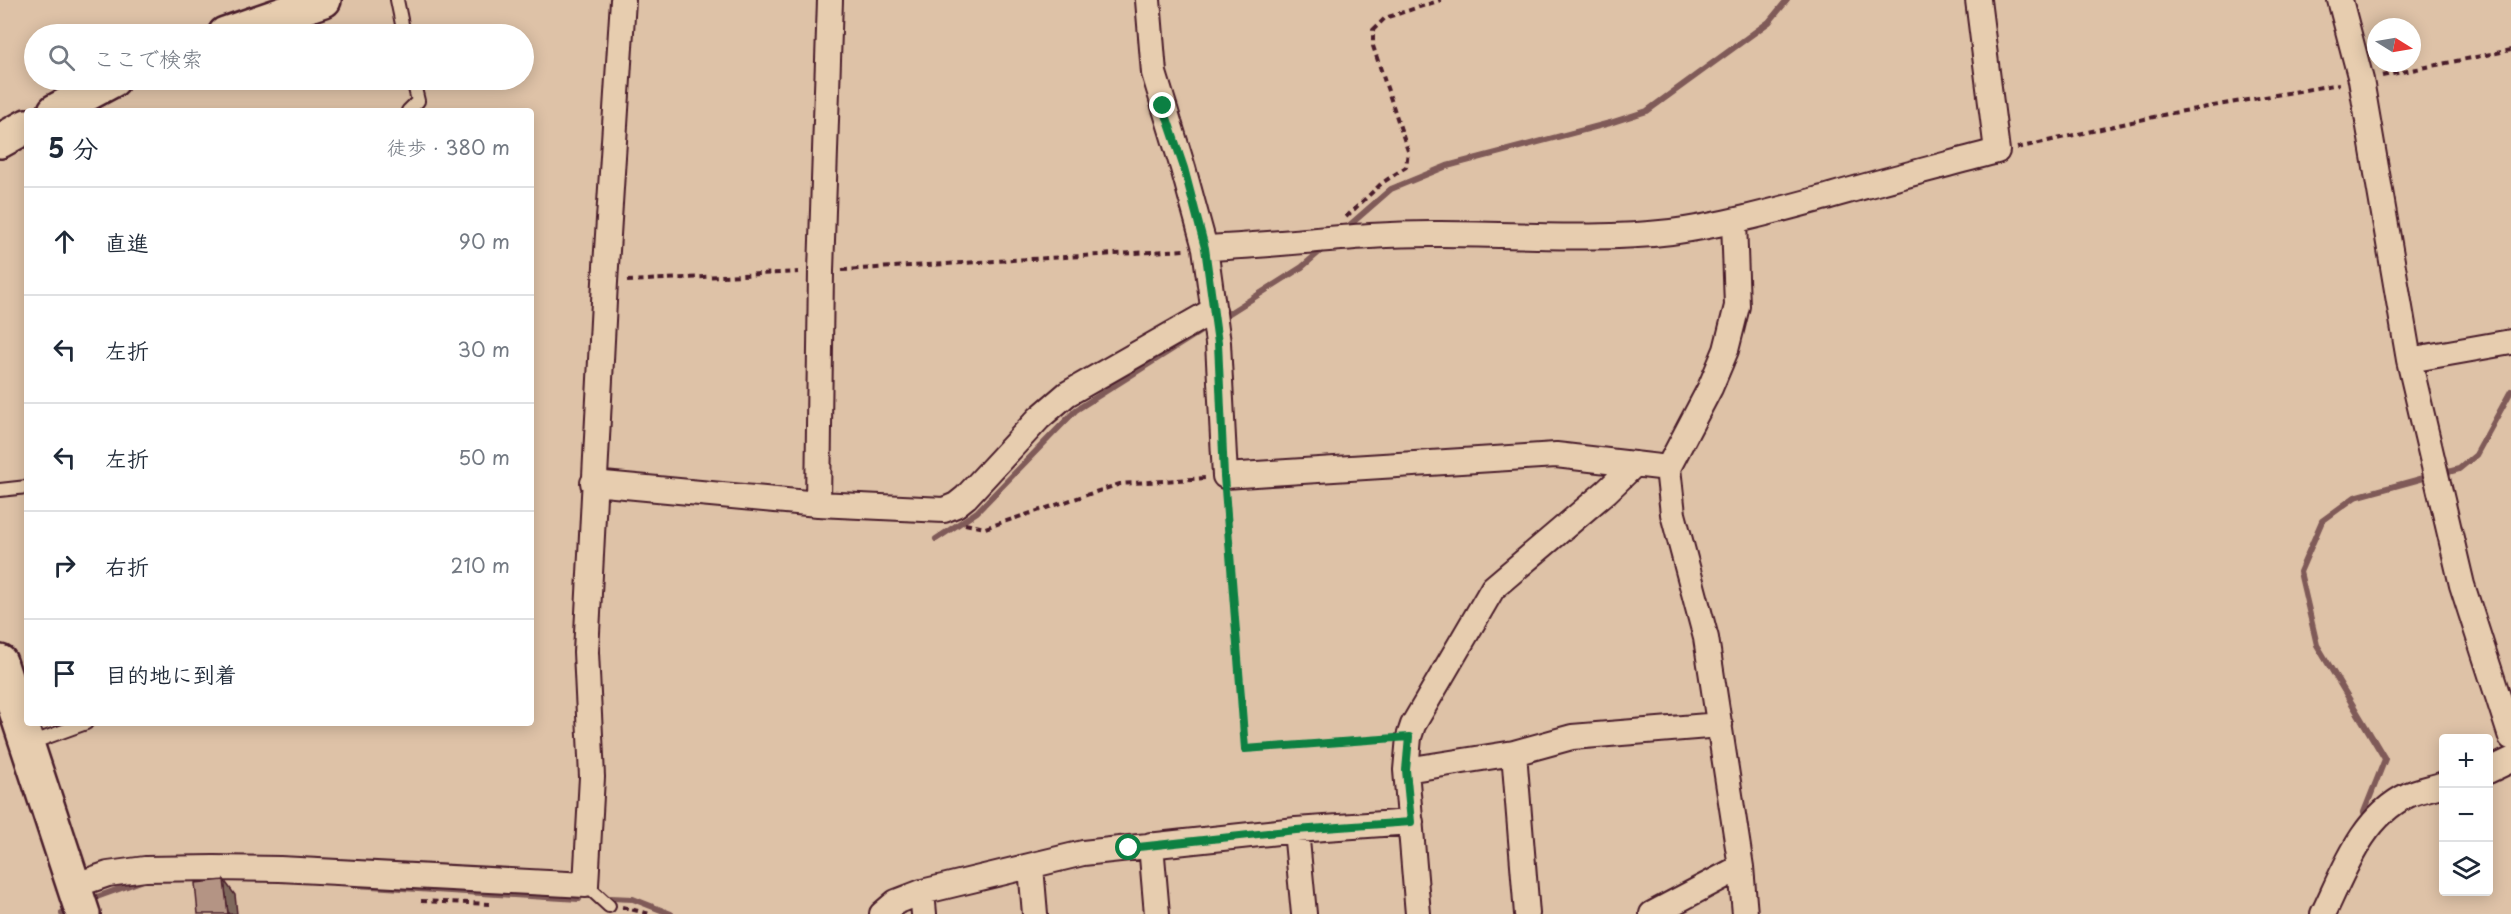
<!DOCTYPE html>
<html lang="ja">
<meta charset="utf-8">
<style>
body{margin:0;font-family:"Playpen Sans","Klee One",sans-serif;background:#f2f2f3;color:#1f2937}
.controls{position:absolute;right:18px;bottom:18px;display:grid;overflow:hidden;border-radius:6px;box-shadow:0 3px 15px #0003}
.controls button{width:54px;height:54px;display:grid;place-items:center;padding:0;border:0;border-bottom:2px solid #e0e1e3;background:#fff;color:#1f2937;font:30px sans-serif}
.compass{position:absolute;left:2367px;top:18px;width:54px;height:54px;border-radius:50%;background:#fff;box-shadow:0 3px 15px #0003;rotate:101deg}
.stop{position:absolute;width:18px;height:18px;margin:-14px;border:4px solid #0b8043;border-radius:50%;background:#fff}
.stop.end{background:#0b8043;border-color:#fff;box-shadow:0 2px 6px #0008}
.list{margin:0;padding:0;list-style:none}
h2{display:flex;justify-content:space-between;align-items:center;height:78px;margin:0;padding:0 24px;font-size:26px}
h2 small{font-size:20px;font-weight:400;color:#747a83}
.list li{display:grid;grid-template-columns:39px 1fr auto;gap:18px;align-items:center;box-sizing:border-box;height:108px;padding:0 24px;border-top:2px solid #e0e1e3}
.list b{display:block;font-size:22px;white-space:nowrap}
.list em{font-size:20px;font-style:normal;color:#747a83}
.icon{flex:none;width:33px;height:33px;fill:none;stroke:currentColor;stroke-width:2;stroke-linecap:round;stroke-linejoin:round}
.map{position:relative;flex:none;width:2511px;height:914px;overflow:hidden}
.search{position:absolute;background:#fff;box-shadow:0 3px 15px #0003;left:24px;top:24px;width:510px;height:66px;display:flex;align-items:center;gap:15px;box-sizing:border-box;padding:0 21px;border-radius:33px;color:#747a83;font-size:22px}
.panel{position:absolute;background:#fff;box-shadow:0 3px 15px #0003;left:24px;top:108px;width:510px;height:618px;border-radius:6px}
.map>svg:first-child{display:block}
.lines{fill:none;stroke-linecap:round;stroke-linejoin:round}
.stream{stroke:#7f5a58;stroke-width:6}
.lane-casing{stroke:#4a1f2b;stroke-width:16}
.street-casing{stroke:#4a1f2b;stroke-width:28}
.secondary-casing{stroke:#4a1f2b;stroke-width:38}
.path{stroke:#4a1f2b;stroke-width:4;stroke-dasharray:6 4.5;stroke-linecap:butt}
.lane{stroke:#e7cdaf;stroke-width:12}
.street{stroke:#e7cdaf;stroke-width:24}
.secondary{stroke:#e7cdaf;stroke-width:33}
.shaded-wall{fill:#7e685c;stroke:#4a1f2b;stroke-width:1.5}
.building{fill:#b49484;stroke:#4a1f2b;stroke-width:1.5}
.route{stroke:#0b8043;stroke-width:8}
</style>
<div class="map">
<svg width="2511" height="914" viewBox="0 0 2511 914">
<rect width="100%" height="100%" fill="#dec2a7"/>
<filter id="ink" filterUnits="userSpaceOnUse"><feTurbulence type="fractalNoise" baseFrequency=".0167" numOctaves="2"/><feDisplacementMap in="SourceGraphic" scale="12" xChannelSelector="R" yChannelSelector="G"/><feConvolveMatrix kernelMatrix="1 2 1 2 8 2 1 2 1" color-interpolation-filters="sRGB"/></filter>
<g filter="url(#ink)">
<g class="lines">
<path class="stream" d="M1344 230 1391 189 1447 166 1610 123 1647 111 1769 22 1787 0
M1220 319 1302 267 1325 247
M2441 474 2459 469 2476 455 2511 391
M936 539 977 512 1076 410 1209 326
M2364 812 2385 759 2317 645 2300 572 2322 521 2355 497 2431 476
M355 885 579 899
M94 898 141 881
M610 898 633 899 671 914
M62 913V914"/>
<defs>
<path id="lane" d="M397 0 404 34
M408 111 418 101 413 80
M0 490 27 487
M28 744 86 723
M586 885 609 906"/>
<path id="street" d="M1148 0 1154 73 1183 168 1205 248 1218 343 1225 476 1556 455 1668 468
M2340 0 2361 80 2409 360 2462 585 2511 737
M1734 221 1737 306 1726 350 1710 388 1668 468 1673 514 1706 638 1741 867 1745 914
M1205 248C1283 245 1361 233 1440 234 1517 234 1594 241 1671 232 1725 225 1778 210 1830 196 1886 180 1941 166 1997 151L1978 0
M2409 360 2511 342
M593 483 818 504 944 510 956 505 966 497 1039 418 1067 394 1214 310
M818 504 821 271 830 0
M1514 753 1527 914
M1406 770 1409 737 1413 725 1493 588 1607 491 1635 464
M2488 771 2511 760
M1296 830 1304 914
M1151 845 1157 914
M1031 867 1035 914
M73 886 108 874 145 869 214 868 280 869 586 885 592 777 586 652 605 282 623 0
M922 892 924 914
M882 914 896 902 922 892 1083 853 1296 830 1411 822
M1418 914 1406 770 1514 753 1572 737 1720 725
M1652 914 1741 867
M2323 914C2344 871 2362 817 2408 795 2419 790 2432 788 2444 784"/>
<path id="secondary" d="M225 34 324 0
M55 111 113 80
M0 141 27 126
M0 662 83 914"/>
</defs>
<use href="#lane" class="lane-casing"/>
<use href="#street" class="street-casing"/>
<use href="#secondary" class="secondary-casing"/>
<path class="path" d="M2382 76 2511 50
M2017 148 2167 114 2339 84
M1346 217 1382 183 1406 167 1408 151 1373 46V30L1385 18 1441 0
M842 270 1185 250
M627 281 799 272
M1226 497 1245 749 1389 738
M965 524 985 528 1120 484 1205 478
M421 901 492 904
M622 907 650 914"/>
<use href="#lane" class="lane"/>
<use href="#street" class="street"/>
<use href="#secondary" class="secondary"/>
</g>
<path class="shaded-wall" d="M224 880 235 895 237 914H228Z"/>
<path class="building" d="M224 880 228 914H198L195 883Z"/>
</g>
<g class="lines" filter="url(#ink)">
<path class="route" d="M1129 848 1296 830 1411 822 1406 770 1409 737 1245 749 1224 476 1218 343 1205 248 1184 168 1163 106"/>
</g>
</svg>
<div class="controls">
<button>+</button>
<button>−</button>
<button><svg class="icon" aria-label="layers" viewBox="0 0 24 24"><path d="M12 4l9 5-9 5-9-5zM3 14l9 5 9-5"/></svg></button>
</div>
<svg class="compass" viewBox="-18 -18 36 36"><path d="M0-13l5 13h-10z" fill="#e53935"/><path d="M0 13l5-13h-10z" fill="#747a83"/></svg>
<div class="stop" style="left:1129px;top:848px"></div>
<div class="stop end" style="left:1163px;top:106px"></div>
<div class="search"><svg class="icon" aria-label="search" viewBox="0 0 24 24"><circle cx="10" cy="10" r="6"/><path d="M15 15l6 6"/></svg>ここで検索</div>
<section class="panel">
<h2>5 分<small>徒歩 · 380 m</small></h2>
<ul class="list">
<li><svg class="icon" aria-label="ahead" viewBox="0 0 24 24"><path d="M12 20V5M6 11l6-6 6 6"/></svg><div><b>直進</b></div><em>90 m</em></li>
<li><svg class="icon" aria-label="left" viewBox="0 0 24 24"><path d="M17 20v-9H6M10 6l-5 5 5 5"/></svg><div><b>左折</b></div><em>30 m</em></li>
<li><svg class="icon" aria-label="left" viewBox="0 0 24 24"><path d="M17 20v-9H6M10 6l-5 5 5 5"/></svg><div><b>左折</b></div><em>50 m</em></li>
<li><svg class="icon" aria-label="right" viewBox="0 0 24 24"><path d="M7 20v-9h11M14 6l5 5-5 5"/></svg><div><b>右折</b></div><em>210 m</em></li>
<li><svg class="icon" aria-label="arrive" viewBox="0 0 24 24"><path d="M6 21V4h12l-3 4 3 4H6"/></svg><div><b>目的地に到着</b></div></li>
</ul>
</section>
</div>
